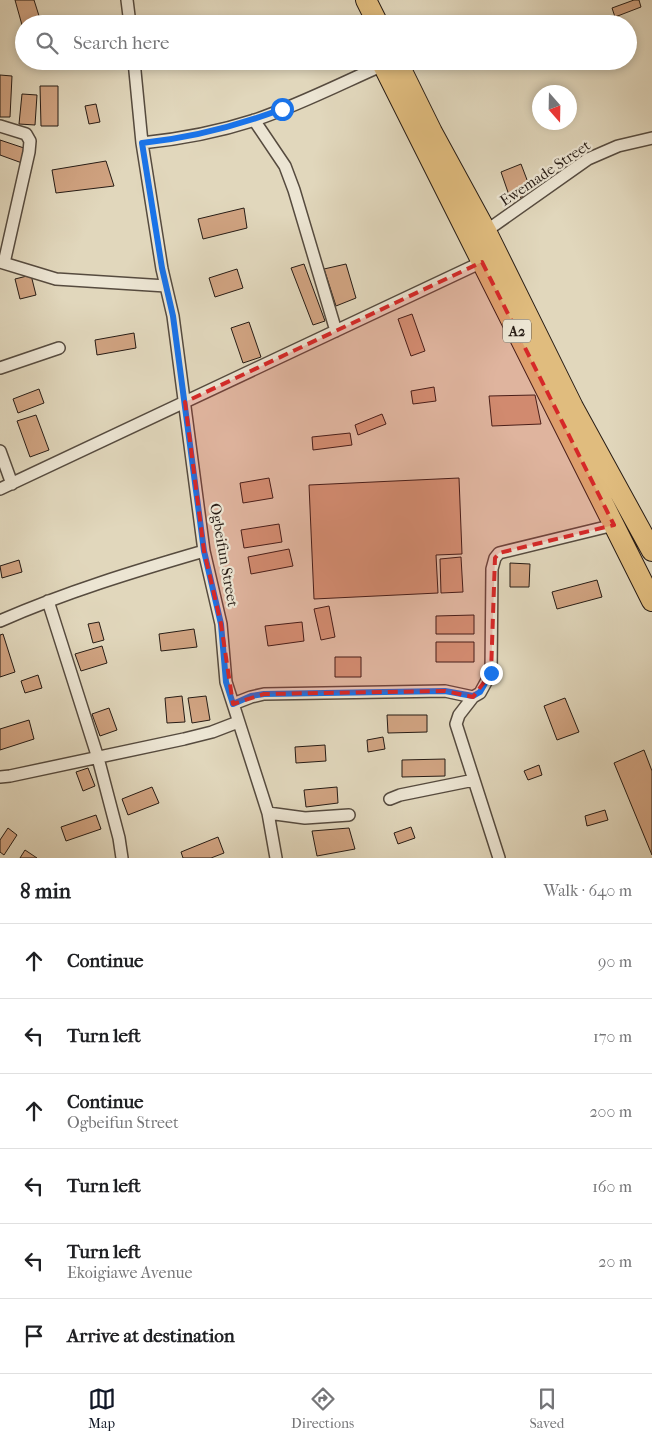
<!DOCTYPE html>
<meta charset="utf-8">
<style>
body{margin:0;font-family:"IM FELL French Canon",serif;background:#f6f6f6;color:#202124}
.compass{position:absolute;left:532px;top:85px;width:45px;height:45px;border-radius:50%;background:#fff;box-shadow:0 2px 8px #0003;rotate:160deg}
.stop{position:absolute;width:15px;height:15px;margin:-11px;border:4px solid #1a73e8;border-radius:50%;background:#fff}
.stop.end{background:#1a73e8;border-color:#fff;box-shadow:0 1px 5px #0008}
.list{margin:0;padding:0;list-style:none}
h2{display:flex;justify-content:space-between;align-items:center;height:65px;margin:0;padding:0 20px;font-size:21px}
h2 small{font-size:16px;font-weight:400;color:#757577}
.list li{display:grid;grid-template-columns:32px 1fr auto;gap:15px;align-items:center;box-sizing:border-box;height:75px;padding:0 20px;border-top:1px solid #e0e0e0}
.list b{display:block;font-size:19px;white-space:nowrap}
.list p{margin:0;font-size:16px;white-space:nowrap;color:#757577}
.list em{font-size:16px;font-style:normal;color:#757577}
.icon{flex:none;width:28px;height:28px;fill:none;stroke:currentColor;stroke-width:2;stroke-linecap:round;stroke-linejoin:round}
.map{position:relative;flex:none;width:652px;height:858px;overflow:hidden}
.search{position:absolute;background:#fff;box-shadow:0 2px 8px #0003;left:15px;right:15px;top:15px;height:55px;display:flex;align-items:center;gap:12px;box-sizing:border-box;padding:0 18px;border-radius:28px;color:#757577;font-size:19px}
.sheet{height:515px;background:#fff}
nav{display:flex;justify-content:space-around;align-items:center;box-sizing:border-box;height:70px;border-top:1px solid #e0e0e0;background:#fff;font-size:14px;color:#757577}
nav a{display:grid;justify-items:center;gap:2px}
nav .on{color:#111827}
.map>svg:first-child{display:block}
.building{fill:#d0a381;stroke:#271c15}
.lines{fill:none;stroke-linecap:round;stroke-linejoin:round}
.street-casing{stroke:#564b3f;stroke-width:14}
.highway-casing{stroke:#271c15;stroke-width:22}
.street{stroke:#ece5d3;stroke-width:11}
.highway{stroke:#e0bc7e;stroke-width:20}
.route{stroke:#1a73e8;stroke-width:6}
.marked{fill:#d62828;fill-opacity:0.2;stroke:#d62828;stroke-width:4;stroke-dasharray:10 6;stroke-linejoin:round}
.labels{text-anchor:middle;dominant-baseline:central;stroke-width:4.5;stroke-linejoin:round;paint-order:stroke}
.shield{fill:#ece5d3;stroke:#62584e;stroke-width:1}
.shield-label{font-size:14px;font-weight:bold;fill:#271c15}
.street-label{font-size:15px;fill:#271c15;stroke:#ece5d3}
</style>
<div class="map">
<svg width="652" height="858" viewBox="0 0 652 858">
<rect width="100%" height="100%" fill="#e1d7bc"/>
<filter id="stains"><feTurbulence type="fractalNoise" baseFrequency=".004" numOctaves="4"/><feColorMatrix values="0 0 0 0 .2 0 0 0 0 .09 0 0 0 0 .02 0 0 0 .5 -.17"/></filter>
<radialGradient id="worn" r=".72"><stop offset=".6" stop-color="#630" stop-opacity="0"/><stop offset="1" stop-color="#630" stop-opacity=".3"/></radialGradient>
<path class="building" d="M15 0H34L40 19 22 25Z
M634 0H639L641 7 615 17 612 8Z
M578 61H597V62L581 68Z
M0 75 12 76 10 117H0Z
M40 86H58V126H41Z
M22 94 37 95 35 125 19 124Z
M96 104 100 122 89 124 85 106Z
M0 140 27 149 22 163 0 155Z
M106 161 114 186 56 193 52 170Z
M521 164 532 193 511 201 501 172Z
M244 208 247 228 203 239 198 219Z
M304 264 325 321 313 325 291 268Z
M346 264 356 298 336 306 324 269Z
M237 269 243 288 215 297 209 278Z
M31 275 36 295 20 299 15 279Z
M412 314 425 351 411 356 398 319Z
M249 322 261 357 243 363 231 328Z
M134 333 136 348 97 355 95 340Z
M434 387 436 401 413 404 411 391Z
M39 389 44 403 18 413 13 399Z
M535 395 541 424 492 426 489 396Z
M382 414 386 424 358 435 355 425Z
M36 415 49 450 30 457 17 421Z
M350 433 352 445 313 450 312 437Z
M269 478 273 498 243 503 240 483Z
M459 478 462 554 436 555 438 593 314 599 309 485Z
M279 524 282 542 244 548 241 530Z
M289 549 293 566 251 574 248 557Z
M461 557 463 592 441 593 440 559Z
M19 560 22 572 2 578 0 566Z
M510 563 530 564 529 587H510Z
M597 580 602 597 557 609 552 592Z
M329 606 335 637 321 640 314 609Z
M474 615V634H436V616Z
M99 622 104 640 93 643 88 624Z
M302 622 304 641 268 646 265 626Z
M194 629 197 647 161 651 159 634Z
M3 634 15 672 0 677V635Z
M436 642H474V662H436Z
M102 646 107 663 81 671 75 654Z
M335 657H361V677H335Z
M38 675 42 688 25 693 21 681Z
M182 696 185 722 167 723 165 698Z
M206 696 210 720 192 723 188 698Z
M565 698 579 732 557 740 544 706Z
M109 708 117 730 100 736 92 714Z
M387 715H427V732L388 733Z
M29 720 34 739 0 750V729Z
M383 737 385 749 368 752 367 740Z
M325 745 326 761 296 763 295 747Z
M644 750 652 771V855L614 763Z
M445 759V776L402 777V760Z
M539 765 542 775 528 780 524 771Z
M88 768 95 786 83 791 76 772Z
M152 787 159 803 128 815 122 799Z
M337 787 338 803 306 807 304 790Z
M605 810 608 820 587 826 585 816Z
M96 815 101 829 66 841 61 827Z
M411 827 415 838 398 844 394 833Z
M8 828 17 835 4 855 0 852V840Z
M349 828 355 849 317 856 312 831Z
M218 837 224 853 211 858H183L181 852Z
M25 850 37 858H20Z"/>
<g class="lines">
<defs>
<path id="street" d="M127 0 130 24
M134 61 142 143 162 269 173 316 204 551 221 624 226 682 268 813 276 858
M254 120 285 166 294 190 336 331
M0 126 26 134 30 141 29 152 4 263
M142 143C181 139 218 132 255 120 299 105 340 84 383 65
M486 231 588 159 618 146 652 138
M0 262 56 279 166 286
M0 368 59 348
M0 451 12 484
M0 489 482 262
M48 601 98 758 119 838 122 858
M0 621C66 592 135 571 204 551
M233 704 251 697 264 694 445 691 473 697
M0 777 10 776 184 739 212 732 238 722
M390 799 400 795 474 780
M268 813 305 818 349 815
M499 858 456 724 459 715 473 697 480 693 491 673 492 569 495 558 499 553 614 525"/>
<path id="highway" d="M366 0 378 24
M381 61 652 601
M397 61 432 132 486 231 573 407 652 551"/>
</defs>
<use href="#street" class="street-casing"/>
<use href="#highway" class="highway-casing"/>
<use href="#street" class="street"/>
<use href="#highway" class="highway"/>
</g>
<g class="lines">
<path class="route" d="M282 109C237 126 191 138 142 143L162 268 173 316 204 551 221 624 226 682 233 704 251 696 264 694 445 691 473 696 480 692 491 673"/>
</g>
<path class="marked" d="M482 262 614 525 499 553 495 558 491 673 473 697 445 691 264 694 233 704 221 624 204 551 185 402Z"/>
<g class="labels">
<rect class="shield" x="503" y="319.5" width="28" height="23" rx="4"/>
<g class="shield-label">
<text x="517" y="331">A2</text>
</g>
<g class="street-label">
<text transform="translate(545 173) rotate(-34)">Ewemade Street</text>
<text transform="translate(224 555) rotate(80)">Ogbeifun Street</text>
</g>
</g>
<rect width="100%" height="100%" filter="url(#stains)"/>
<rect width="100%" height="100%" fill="url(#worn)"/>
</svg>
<svg class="compass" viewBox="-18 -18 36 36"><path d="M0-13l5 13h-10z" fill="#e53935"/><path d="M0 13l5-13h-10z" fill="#757577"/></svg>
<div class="stop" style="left:282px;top:109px"></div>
<div class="stop end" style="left:491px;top:673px"></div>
<div class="search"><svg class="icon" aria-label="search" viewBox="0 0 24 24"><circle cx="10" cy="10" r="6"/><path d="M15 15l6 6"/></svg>Search here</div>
</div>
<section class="sheet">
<h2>8 min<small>Walk · 640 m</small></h2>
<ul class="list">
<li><svg class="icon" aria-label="ahead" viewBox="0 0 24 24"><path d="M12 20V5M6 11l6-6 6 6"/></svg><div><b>Continue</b></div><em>90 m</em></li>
<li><svg class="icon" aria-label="left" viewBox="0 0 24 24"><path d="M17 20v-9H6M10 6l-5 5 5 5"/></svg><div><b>Turn left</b></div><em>170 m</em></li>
<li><svg class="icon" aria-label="ahead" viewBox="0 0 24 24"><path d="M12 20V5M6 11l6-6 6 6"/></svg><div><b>Continue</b><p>Ogbeifun Street</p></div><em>200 m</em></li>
<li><svg class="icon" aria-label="left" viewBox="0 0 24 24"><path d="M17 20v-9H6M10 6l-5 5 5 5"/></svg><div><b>Turn left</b></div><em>160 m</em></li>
<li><svg class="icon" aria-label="left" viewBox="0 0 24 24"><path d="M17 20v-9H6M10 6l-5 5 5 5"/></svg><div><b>Turn left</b><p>Ekoigiawe Avenue</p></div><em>20 m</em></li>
<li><svg class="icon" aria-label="arrive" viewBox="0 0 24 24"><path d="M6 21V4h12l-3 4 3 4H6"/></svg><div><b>Arrive at destination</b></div></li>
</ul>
</section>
<nav>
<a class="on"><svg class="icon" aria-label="map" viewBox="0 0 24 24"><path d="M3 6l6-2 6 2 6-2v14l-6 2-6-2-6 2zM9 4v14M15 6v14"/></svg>Map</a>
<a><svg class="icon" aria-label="directions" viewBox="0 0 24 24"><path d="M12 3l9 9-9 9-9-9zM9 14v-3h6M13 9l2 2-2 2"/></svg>Directions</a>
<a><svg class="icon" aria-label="saved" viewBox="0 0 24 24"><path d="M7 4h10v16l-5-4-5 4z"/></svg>Saved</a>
</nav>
